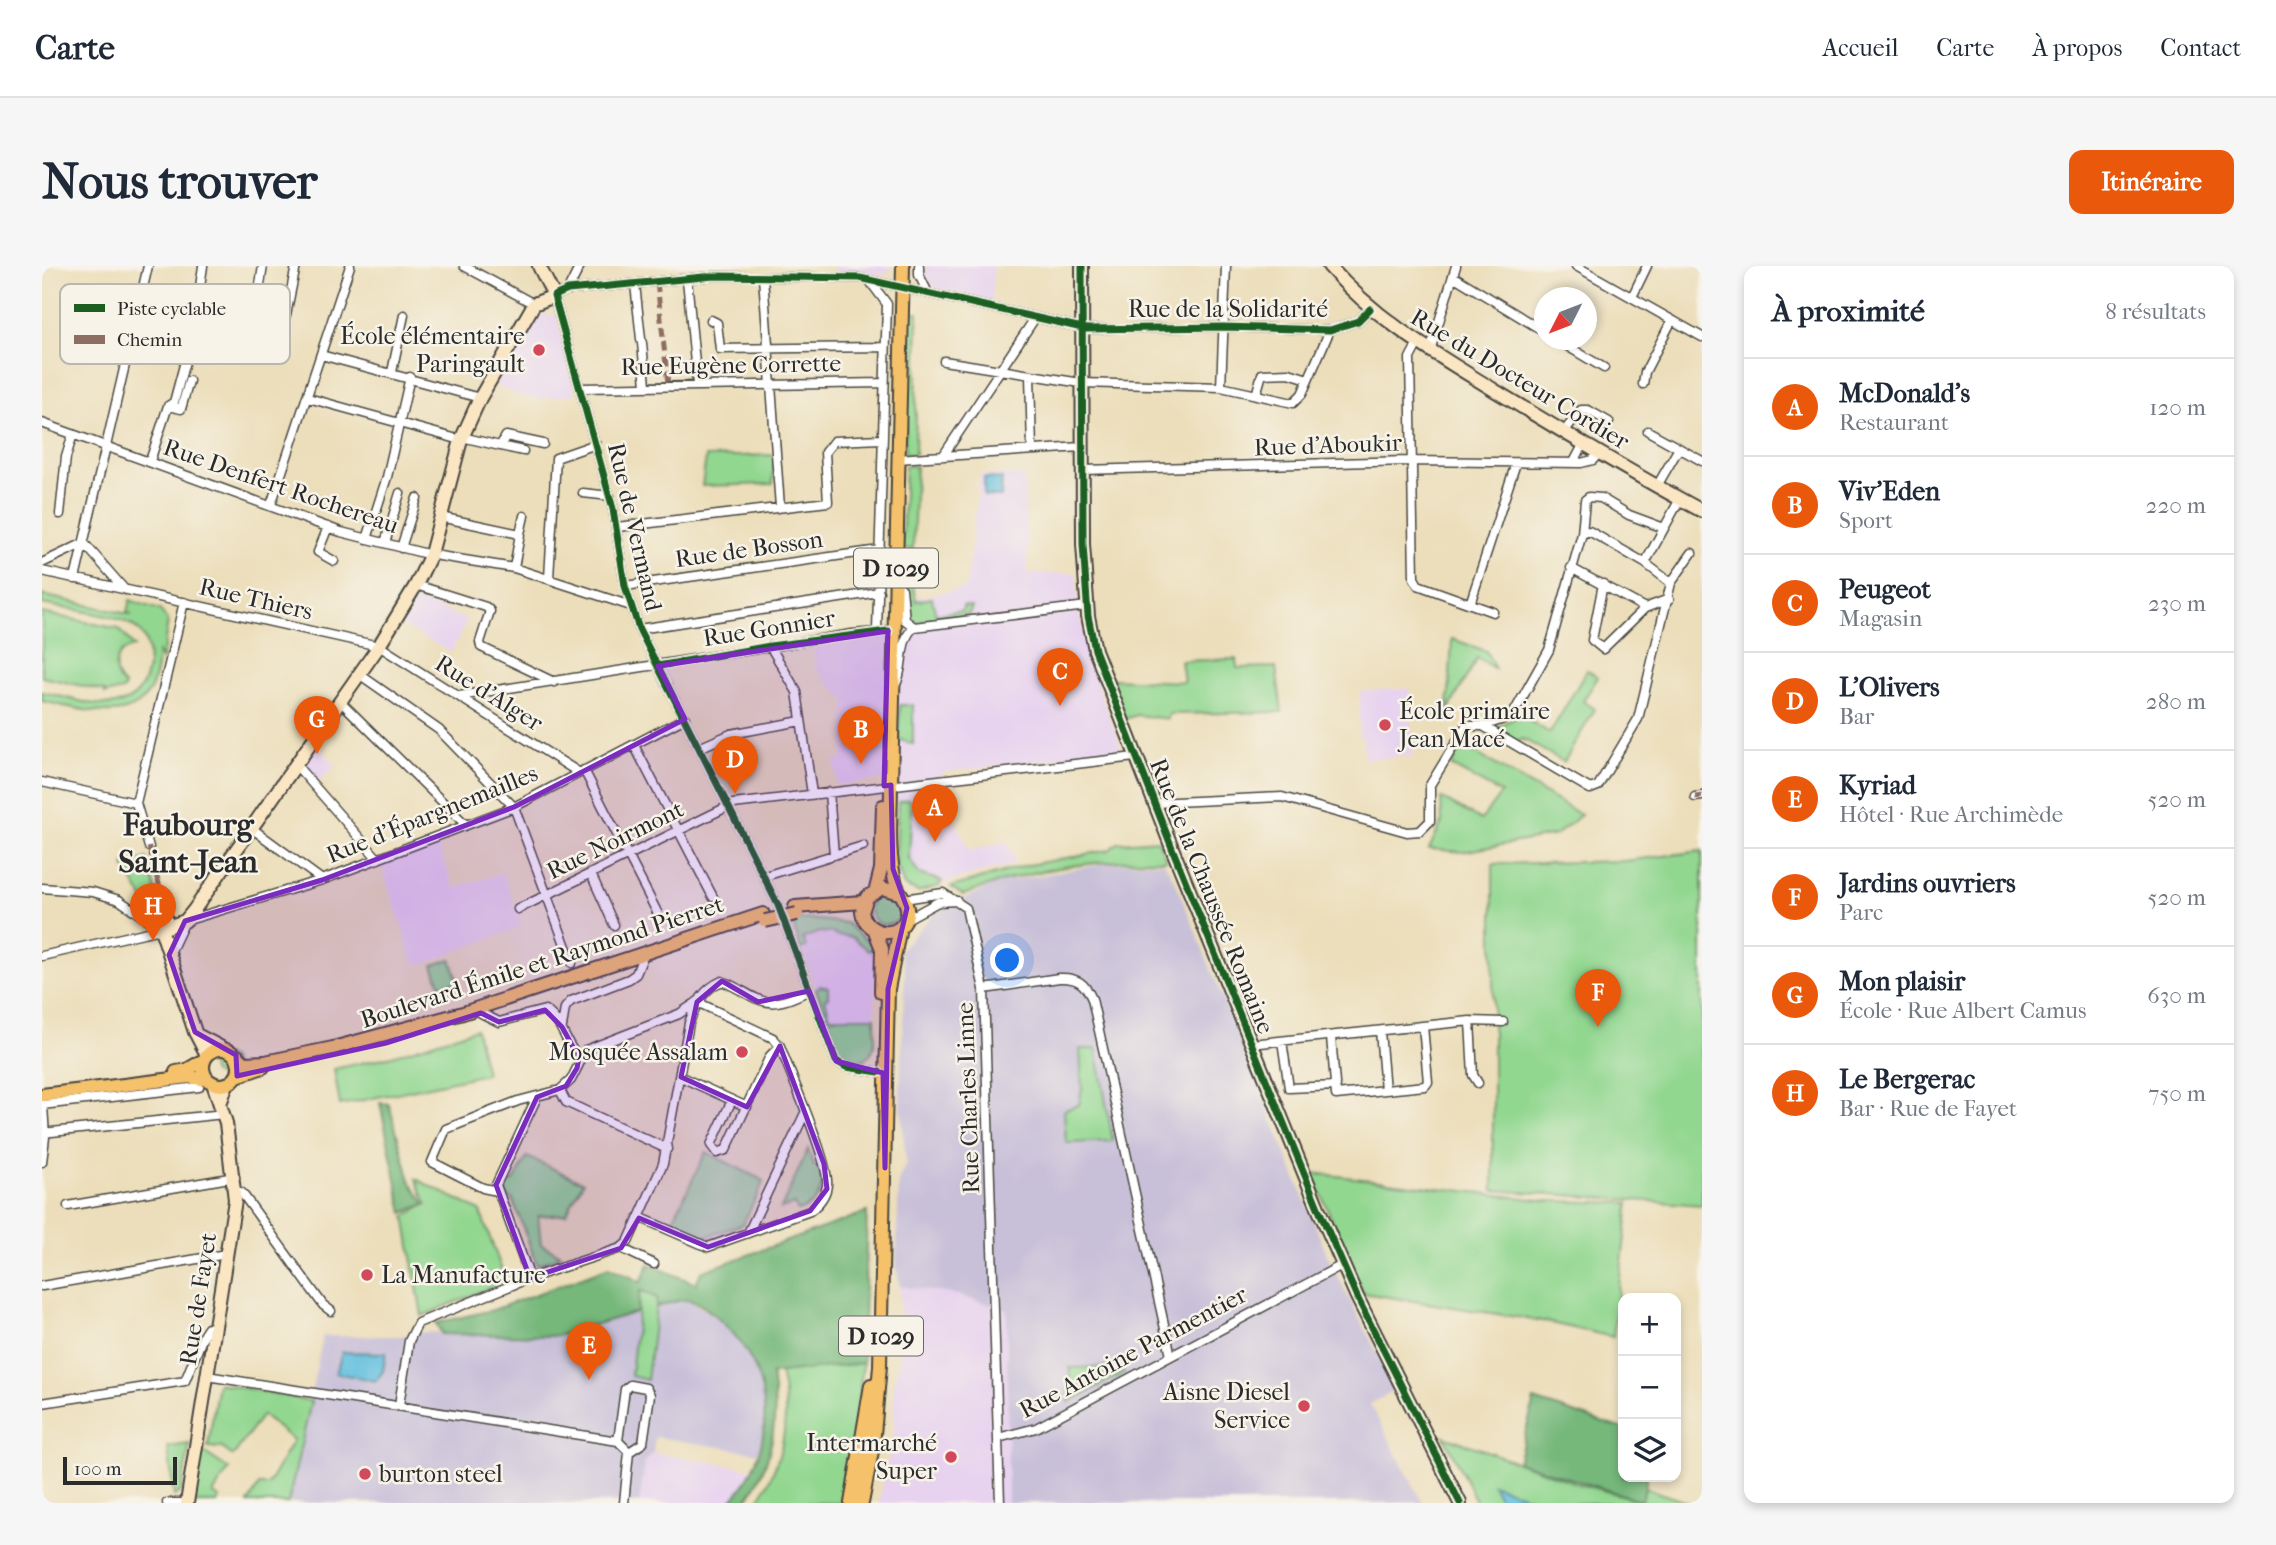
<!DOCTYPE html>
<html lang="fr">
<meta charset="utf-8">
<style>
body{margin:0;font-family:"IM FELL French Canon",serif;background:#f6f6f7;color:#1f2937}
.controls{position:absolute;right:21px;bottom:21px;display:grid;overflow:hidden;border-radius:14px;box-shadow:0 4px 10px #0003}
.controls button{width:63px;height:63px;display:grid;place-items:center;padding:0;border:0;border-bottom:2px solid #e0e1e3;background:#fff;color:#1f2937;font:35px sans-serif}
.compass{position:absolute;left:1492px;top:21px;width:63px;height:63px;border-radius:50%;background:#fff;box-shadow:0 4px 10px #0003;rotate:228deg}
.scale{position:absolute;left:21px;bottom:18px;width:114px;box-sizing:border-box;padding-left:7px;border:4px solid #2b2b2b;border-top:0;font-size:19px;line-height:24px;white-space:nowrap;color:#2b2b2b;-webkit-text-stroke:5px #f7f3e8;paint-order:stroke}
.you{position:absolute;left:966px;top:695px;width:24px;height:24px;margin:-18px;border:5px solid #fff;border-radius:50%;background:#1a73e8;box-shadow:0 0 0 10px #1a73e833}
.badge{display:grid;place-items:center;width:46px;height:46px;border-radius:50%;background:#ea580c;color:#fff;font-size:23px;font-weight:700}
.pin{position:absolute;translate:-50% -58px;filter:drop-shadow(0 2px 4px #0008)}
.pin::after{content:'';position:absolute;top:37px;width:24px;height:21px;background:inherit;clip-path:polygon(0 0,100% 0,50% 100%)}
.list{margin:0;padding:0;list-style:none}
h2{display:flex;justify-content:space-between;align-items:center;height:91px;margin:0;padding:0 28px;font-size:30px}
h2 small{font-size:23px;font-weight:400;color:#747a83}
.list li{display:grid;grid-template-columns:46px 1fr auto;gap:21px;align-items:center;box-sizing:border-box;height:98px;padding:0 28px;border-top:2px solid #e0e1e3}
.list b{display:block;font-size:26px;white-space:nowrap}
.list p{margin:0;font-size:23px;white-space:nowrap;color:#747a83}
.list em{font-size:23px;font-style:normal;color:#747a83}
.icon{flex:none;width:38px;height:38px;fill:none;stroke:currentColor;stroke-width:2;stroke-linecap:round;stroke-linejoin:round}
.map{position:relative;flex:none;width:1660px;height:1237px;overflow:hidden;border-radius:14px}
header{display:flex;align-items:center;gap:42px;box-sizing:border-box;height:98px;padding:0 35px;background:#fff;border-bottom:2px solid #e0e1e3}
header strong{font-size:33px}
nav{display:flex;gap:38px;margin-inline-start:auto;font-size:24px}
.intro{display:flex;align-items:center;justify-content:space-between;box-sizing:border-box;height:168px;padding:0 42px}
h1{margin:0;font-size:49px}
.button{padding:18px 32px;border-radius:14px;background:#ea580c;color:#fff;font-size:24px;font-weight:700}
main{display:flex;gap:42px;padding:0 42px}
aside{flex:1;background:#fff;border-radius:14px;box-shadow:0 4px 10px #0003}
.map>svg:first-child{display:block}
.built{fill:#e7d2ef}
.industrial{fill:#c8bfd8}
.green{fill:#92d790;stroke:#5e815e;stroke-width:2}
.forest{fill:#75b87a;stroke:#507252;stroke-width:2}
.water{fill:#5fbede;stroke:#457484;stroke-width:2}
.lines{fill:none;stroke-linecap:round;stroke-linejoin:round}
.street-casing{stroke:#484640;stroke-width:11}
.secondary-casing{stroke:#484640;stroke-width:16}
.primary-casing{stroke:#484640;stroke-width:16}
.street{stroke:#fff;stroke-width:8}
.secondary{stroke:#fbe6c4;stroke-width:12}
.primary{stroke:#f5c16b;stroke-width:12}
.primary-bridge-casing{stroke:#484640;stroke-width:16;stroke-linecap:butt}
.primary-bridge{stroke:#f5c16b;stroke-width:12}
.quiet{stroke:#8d6e63;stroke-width:5;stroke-dasharray:10 5;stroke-linecap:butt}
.cycleway-casing{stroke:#f7f3e8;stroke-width:11}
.cycleway{stroke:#1b5e20;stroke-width:7}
.marked{fill:#7b2cbf;fill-opacity:0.2;stroke:#7b2cbf;stroke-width:5;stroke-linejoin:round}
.poi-dot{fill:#d1495b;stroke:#f7f3e8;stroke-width:2.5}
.labels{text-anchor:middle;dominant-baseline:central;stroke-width:5;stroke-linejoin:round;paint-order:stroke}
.shield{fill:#f7f3e8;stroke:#686764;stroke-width:2}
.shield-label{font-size:23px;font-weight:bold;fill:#2b2b2b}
.street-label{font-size:24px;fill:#2b2b2b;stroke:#f7f3e8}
.poi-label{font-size:24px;fill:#2b2b2b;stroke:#f7f3e8;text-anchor:end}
.district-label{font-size:32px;font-weight:bold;fill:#2b2b2b;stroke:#f7f3e8}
.key{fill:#f7f3e8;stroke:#bab7af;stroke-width:2}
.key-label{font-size:19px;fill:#2b2b2b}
</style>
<header>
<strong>Carte</strong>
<nav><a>Accueil</a><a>Carte</a><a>À propos</a><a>Contact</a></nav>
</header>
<div class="intro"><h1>Nous trouver</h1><a class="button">Itinéraire</a></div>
<main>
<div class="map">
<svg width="1660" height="1237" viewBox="0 0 1660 1237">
<rect width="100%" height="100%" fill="#f7f3e8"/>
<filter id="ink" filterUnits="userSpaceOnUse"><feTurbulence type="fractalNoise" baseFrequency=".0143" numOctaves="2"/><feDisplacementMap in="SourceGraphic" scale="14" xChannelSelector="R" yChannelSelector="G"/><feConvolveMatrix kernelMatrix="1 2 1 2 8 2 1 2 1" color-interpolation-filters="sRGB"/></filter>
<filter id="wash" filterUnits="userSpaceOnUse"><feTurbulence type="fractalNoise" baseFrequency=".00686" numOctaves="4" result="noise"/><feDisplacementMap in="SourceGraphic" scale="28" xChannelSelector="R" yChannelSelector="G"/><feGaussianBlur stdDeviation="1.57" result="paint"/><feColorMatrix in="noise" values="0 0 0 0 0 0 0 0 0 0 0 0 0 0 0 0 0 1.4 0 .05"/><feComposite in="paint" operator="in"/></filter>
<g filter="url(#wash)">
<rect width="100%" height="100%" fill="#ecdeba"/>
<path class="built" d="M793 0H850L844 9 793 6Z
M884 0H951L950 35 893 22 883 9Z
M492 48 514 50 533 128 496 133 476 129 452 118Z
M938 209H982L986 308 1034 307 1037 347 1057 424 1079 481 1072 486 902 506 895 520 928 585 965 575 974 597 869 626 857 616 853 607 854 512 795 519 792 495 801 493 804 431 799 430 774 402 771 381 871 367 873 332 924 322Z
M374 333 425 354 409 386 357 358Z
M1367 422 1371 490 1322 493 1321 471H1317L1318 425Z
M274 478 294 500 275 516 259 499Z
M395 577 412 622 461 607 480 660 378 699 376 695 372 697 339 598Z
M778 666 810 671 827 685 833 682V751H788L778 720 774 723 759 683 764 681 761 672Z
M858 1020 916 1029 965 1044 968 1237H837L852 1164V1122L858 1089Z
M611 1187 717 1204 696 1237H597L603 1196Z"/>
<path class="industrial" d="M1122 596 1133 615 1286 991 1354 1124 1328 1138 1381 1237H966L965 1044 916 1029 858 1020 854 1001 857 913 864 897 858 831 863 703 858 684 893 647 955 617 1067 597Z
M646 1034 672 1049 688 1063 710 1096 723 1137V1162L718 1187 613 1171 611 1187 603 1196 597 1237H246L281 1070H359L378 1066 515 1070 595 1046 589 1110 604 1114 614 1041Z"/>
<path class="green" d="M864 45 876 47 873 188 863 189Z
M732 189 731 218 660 220 664 191Z
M863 200H874L871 283H860Z
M871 319 874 335 890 332 894 349 921 344V340L930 341 927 348 871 357 866 353 863 320Z
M0 329 90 349 85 346 88 334 118 344 126 355 120 394 116 385C115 467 55 447 0 435V426C39 434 97 460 106 401 108 387 105 371 94 362 76 348 23 343 0 338Z
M0 347 77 363 92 381C71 384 68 409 83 420L81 424 63 428V425L0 411Z
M1410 373 1444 385 1453 403 1435 392 1406 445Z
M1194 393 1195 402 1234 401 1240 446 1127 448 1126 453 1095 449 1083 453 1069 413 1142 416 1139 395Z
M1545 404 1556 411 1541 435 1553 443 1522 496 1481 473 1474 477 1455 465V461L1478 449 1508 467Z
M858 439H871V478L856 473Z
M1420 479 1539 549 1514 569 1420 586 1387 583 1400 556 1399 532 1439 554 1459 527 1409 500Z
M866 533 870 538 867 592 877 608 900 615 897 620 876 626 862 620 854 596 856 536Z
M1116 574 1124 594C1055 593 985 603 921 629L909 621 986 599 1067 584 1076 577Z
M1660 585V939L1451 924V598L1583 595Z
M105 592 116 633 104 637 82 600Z
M828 643a16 16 0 1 1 32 0a16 16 0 1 1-32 0Z
M767 653 804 657 833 682 827 685 810 671 792 669V667L778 666 761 672 764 681 759 683 750 655Z
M409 693 416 715 399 721 391 699Z
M778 720 786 721V731L783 733 788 751H833C833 770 837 794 812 796L798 788 774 723Z
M434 763 444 808 298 839 292 803 350 790Z
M1038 783H1054L1071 875 1024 877 1022 844 1037 839 1040 823Z
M169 800a11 11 0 1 1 22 0a11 11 0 1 1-22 0Z
M766 883 772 900 779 898C783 920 779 938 756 945L752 938 739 943Z
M664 886 722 915 701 958 664 971 630 956Z
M485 891 541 916 524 948 496 950 499 978 519 989 495 999 471 934 463 929 460 917 472 915Z
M1270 907 1508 935 1587 937 1571 1071 1500 1055 1321 1027Z
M374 913 438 945 464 1015 380 1050 363 950 385 938Z
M598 1024 615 1032 605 1114 589 1110Z
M821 1097 812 1177 798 1237H714C741 1198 750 1153 738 1107Z
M1072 1101 1082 1107 1027 1136 1028 1102Z
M176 1117 269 1135 246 1237H206L217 1219H226L251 1174 220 1149 191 1190 180 1182 166 1181Z
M1402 1170 1534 1217 1600 1235 1603 1222 1647 1237H1435Z
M148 1178 139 1225 132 1230 126 1181Z
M160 1185 187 1203 171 1228 178 1232 175 1237H150Z"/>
<path class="forest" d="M338 837 347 838 368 915 383 938 361 947Z
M825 946 821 1097 730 1108C737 1153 731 1200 702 1237H687C736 1187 734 1106 682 1058 674 1050 658 1036 646 1034 637 1033 623 1039 614 1041L615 1032 598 1024 595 1046 515 1070 400 1068 394 1057 451 1044 567 1001 599 1016 607 998 654 1018 659 1006Z
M1492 1134 1581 1163V1211H1605L1600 1235 1476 1196Z"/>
<path class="water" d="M942 212 960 213 959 231 942 230Z
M300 1086 344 1087 341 1105 334 1115 294 1107Z
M1450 1218 1505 1237H1460Z"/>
</g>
<g filter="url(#ink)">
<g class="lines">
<defs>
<path id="street" d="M221 0 214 44 244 49 254 0
M422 0 492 38
M877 0V9L886 27
M1534 0 1660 71
M1411 10 1503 66
M721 11 738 241
M645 13 655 118
M827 14 845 38 835 364
M593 18 599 73
M526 24 538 0
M1590 31 1605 0
M95 53 153 55 161 0
M669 54 675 57 678 83 842 81
M1515 74 1562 102
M600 77 604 119
M1376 77 1368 92 1372 312 1376 319 1451 346
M1388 85 1414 0
M279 89 438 132
M902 95 1039 117 1179 121 1251 137 1260 128 1288 64
M350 106 362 49
M988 109 990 184
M1601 118 1603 106 1630 54
M1179 121 1184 0
M539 122 840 117
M1214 129 1220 108 1247 107 1266 113
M266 132 419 174
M126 140 139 143 147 115
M0 157 299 266 385 288 472 302 589 340
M1606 165 1660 195
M1521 167 1539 144H1546L1567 156
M420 171 458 180 464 170 501 178
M458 180 481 185
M901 190 993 52
M855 193 1040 181
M108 195 126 140 132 136 145 88
M1532 196 1541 179
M1041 204 1367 195 1539 197 1551 194 1556 188
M1615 220 1637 182
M541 227 568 230
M229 239 308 0
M18 248 24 191 31 168
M398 251 478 268 472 302
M286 261 276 286 292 295
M575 261 786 236 783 186 792 175 840 173
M478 268 482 250
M1540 268 1547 265 1603 297 1629 317
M325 273 345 211 368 111
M343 277 358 227
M359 282 375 232
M0 297 42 277 83 324
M1603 297 1638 233
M1529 302 1603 342 1627 333
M0 305 337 380 536 506
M507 312 514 192 554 178
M33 313 106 0
M854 317 860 323 863 354 872 361
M1629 317 1650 287
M1561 318 1550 374 1561 383 1603 342
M374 319 444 341 448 345 438 376 439 381 512 416
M583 320 837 284
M1428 338 1474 197
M872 361 1045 340
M597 363 837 326
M728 380 755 426 770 528
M317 408 397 464 472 541 530 697
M853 420C864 401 855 377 872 361
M417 430 810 368 846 365
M298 435 424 559
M1441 460 1548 523 1556 520 1596 453 1629 317
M592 479 671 631
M657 482 689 468 759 455
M254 499 336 593
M542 504 615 646
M0 516 94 537
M787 526 792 589
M1653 531 1660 530
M1112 537 1240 531 1365 566 1378 565 1388 555V519L1424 460H1441L1470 450 1507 384 1540 268 1543 234 1547 231 1559 232 1587 249 1622 262
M208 561 280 614
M107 581 94 537 142 336
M549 608 572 659
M723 610 821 580
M0 622 51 626 77 634 119 663
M862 633 901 627 924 642 942 723 958 1237
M476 643 691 538 1093 491
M863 654 896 636 915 635
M119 663 126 651
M127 689 143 655 280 614 472 541 643 452
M0 690 119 663
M942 723 1017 712C1035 711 1043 717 1050 733L1129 1090
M439 747 457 756 503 744C522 757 522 777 537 792
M1428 755 1431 809 1436 817
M520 761 523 742 529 735 587 713 594 708 600 693
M1338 765 1343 824
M1289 771 1294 829 1383 820 1386 816 1381 760
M1240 775 1247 822 1294 820
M1209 778 1428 755 1461 756
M837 806 804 801 794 795 736 639 597 363 583 320 571 243 512 30 526 24 672 10 818 12 1045 63 1181 61 1288 64 1316 55 1328 43
M639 811 705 841
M518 824 524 836 625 883
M690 834 669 879 675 887 684 884 728 790 738 780
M0 839 157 821
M0 867 182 848
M0 896 3 871 1 839
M193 924 200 927 281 1039 289 1045
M455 925 441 922 390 896 404 863 476 835 518 824 529 814 544 784 637 748 655 736
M26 940 193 911
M597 951 666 981 768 945C777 938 784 930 785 919 788 898 747 805 738 780L731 772 655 736
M706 967 763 847
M579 982 586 976 621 898 647 757C654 738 661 723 680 715 718 731 721 749 767 724
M488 1012 454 919 495 831
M0 1020 184 988
M165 1110 576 1175
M0 1137 143 1115 162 1068 166 1062 173 1063
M357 1139 367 1075 376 1057 488 1012 579 982 612 998
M956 1172 994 1162 1300 999
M576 1175 583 1123 588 1119 604 1122 608 1129 601 1177 587 1186
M576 1175 587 1186 582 1237
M125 1237H142"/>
<path id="secondary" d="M1040 0 1041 278 1046 350 1053 384 1132 587 1277 944 1315 1031 1418 1237
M1287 0C1334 54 1392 87 1452 124 1521 166 1589 207 1660 245
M157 770 180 782
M165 789 153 766 119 663 143 655 152 644 337 380 374 319 389 288 419 174 438 132 492 38 512 30 497 0
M179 835 185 818
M145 1237 193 934 184 857 171 817"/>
<path id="primary" d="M834 623 839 603 841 540
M857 627 840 622 825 631 820 646C824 670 861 675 865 648 867 636 857 628 854 618 845 587 849 551 849 519L861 0
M753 641 821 636
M833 665 840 683 839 726
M161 801a18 18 0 1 1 36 0a18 18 0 1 1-36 0Z
M194 789 203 797 223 796 291 782 421 747 721 648
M134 806 145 804 162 794
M195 810 221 801
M0 829 147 811 166 814
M809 1237 829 1119
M820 1237 831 1180 838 1100 846 723 858 661"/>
</defs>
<use href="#street" class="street-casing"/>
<use href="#secondary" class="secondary-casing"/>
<use href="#primary" class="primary-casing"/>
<use href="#street" class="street"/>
<use href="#secondary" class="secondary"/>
<use href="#primary" class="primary"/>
<defs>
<path id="primary-bridge" d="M723 655 755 648"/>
</defs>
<use href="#primary-bridge" class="primary-bridge-casing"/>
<use href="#primary-bridge" class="primary-bridge"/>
<path class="quiet" d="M615 16 626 118
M1653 531 1660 530
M107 581 126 651"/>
<defs>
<path id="cycleway" d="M1040 0 1041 278 1046 350 1053 384 1132 587 1277 944 1315 1031 1418 1237
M616 400 728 380 846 365
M837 806 804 801 794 795 736 639 597 363 583 320 571 243 512 30 526 24 672 10 818 12 1045 63 1181 61 1288 64 1316 55 1328 43"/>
</defs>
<use href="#cycleway" class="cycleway-casing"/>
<use href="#cycleway" class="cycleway"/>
</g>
</g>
<path class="marked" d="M846 365 842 520 849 519 851 603 865 642 846 723 843 902 841 807 794 795 767 725 716 736 680 715 655 736 639 811 705 841 738 780 782 898 785 923 768 945 666 981 597 952 579 982 488 1012 454 919 495 831 524 820 535 802 537 792 520 761 503 744 457 756 439 747 344 777 195 810 194 789 153 766 127 689 143 655 280 614 472 541 643 453 616 400Z"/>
<g class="poi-dot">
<circle cx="497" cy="84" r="7"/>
<circle cx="1343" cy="459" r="7"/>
<circle cx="700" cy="786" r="7"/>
<circle cx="325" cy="1009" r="7"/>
<circle cx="1262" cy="1140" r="7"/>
<circle cx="909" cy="1191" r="7"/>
<circle cx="323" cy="1208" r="7"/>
</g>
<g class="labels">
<g class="shield">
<rect x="812" y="282.5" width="84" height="39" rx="5"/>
<rect x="797" y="1050.5" width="84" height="39" rx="5"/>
</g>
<g class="shield-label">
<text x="854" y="302">D 1029</text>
<text x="839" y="1070">D 1029</text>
</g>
<g class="street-label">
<text x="1186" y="43">Rue de la Solidarité</text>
<text transform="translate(689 99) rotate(-1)">Rue Eugène Corrette</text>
<text transform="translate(1478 113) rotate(31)">Rue du Docteur Cordier</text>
<text transform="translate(1286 179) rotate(-2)">Rue d'Aboukir</text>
<text transform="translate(239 220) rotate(19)">Rue Denfert Rochereau</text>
<text transform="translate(593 261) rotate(77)">Rue de Vermand</text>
<text transform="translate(707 283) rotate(-8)">Rue de Bosson</text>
<text transform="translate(214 333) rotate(13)">Rue Thiers</text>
<text transform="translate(727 362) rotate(-9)">Rue Gonnier</text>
<text transform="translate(447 427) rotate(32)">Rue d'Alger</text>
<text transform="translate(390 548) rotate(-22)">Rue d'Épargnemailles</text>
<text transform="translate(573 574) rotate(-26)">Rue Noirmont</text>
<text transform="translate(1170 630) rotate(68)">Rue de la Chaussée Romaine</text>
<text transform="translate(500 696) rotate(-18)">Boulevard Émile et Raymond Pierret</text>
<text transform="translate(926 832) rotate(-92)">Rue Charles Linne</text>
<text transform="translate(156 1033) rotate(-81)">Rue de Fayet</text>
<text transform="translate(1091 1086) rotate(-28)">Rue Antoine Parmentier</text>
</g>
<g class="poi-label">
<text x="483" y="70">École élémentaire<tspan x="483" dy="28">Paringault</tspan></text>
<text x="1357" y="445" text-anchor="start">École primaire<tspan x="1357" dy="28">Jean Macé</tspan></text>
<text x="686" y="786">Mosquée Assalam</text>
<text x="339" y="1009" text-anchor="start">La Manufacture</text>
<text x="1248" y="1126">Aisne Diesel<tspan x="1248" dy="28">Service</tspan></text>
<text x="895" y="1177">Intermarché<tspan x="895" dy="28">Super</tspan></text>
<text x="337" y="1208" text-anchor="start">burton steel</text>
</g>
<g class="district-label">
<text x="146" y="558">Faubourg<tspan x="146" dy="37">Saint-Jean</tspan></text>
</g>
</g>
<rect x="18" y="18" width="230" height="80" rx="10" class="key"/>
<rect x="32" y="38" width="31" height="8" fill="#1b5e20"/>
<rect x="32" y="69" width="31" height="9" fill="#8d6e63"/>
<g class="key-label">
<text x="75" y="49">Piste cyclable</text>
<text x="75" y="80">Chemin</text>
</g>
</svg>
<div class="controls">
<button>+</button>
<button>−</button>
<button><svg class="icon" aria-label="layers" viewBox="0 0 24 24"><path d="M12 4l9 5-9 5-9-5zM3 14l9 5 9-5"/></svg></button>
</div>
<svg class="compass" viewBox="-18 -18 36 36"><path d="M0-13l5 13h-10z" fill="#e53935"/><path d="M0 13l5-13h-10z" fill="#747a83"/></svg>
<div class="scale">100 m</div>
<div class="you"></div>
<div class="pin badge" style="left:893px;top:576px">A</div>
<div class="pin badge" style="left:819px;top:498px">B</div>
<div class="pin badge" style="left:1018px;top:440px">C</div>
<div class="pin badge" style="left:693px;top:528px">D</div>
<div class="pin badge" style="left:547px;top:1114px">E</div>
<div class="pin badge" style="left:1556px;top:761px">F</div>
<div class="pin badge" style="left:275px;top:488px">G</div>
<div class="pin badge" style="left:111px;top:675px">H</div>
</div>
<aside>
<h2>À proximité<small>8 résultats</small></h2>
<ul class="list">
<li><span class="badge">A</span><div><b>McDonald's</b><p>Restaurant</p></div><em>120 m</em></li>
<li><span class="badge">B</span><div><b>Viv'Eden</b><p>Sport</p></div><em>220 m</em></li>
<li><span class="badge">C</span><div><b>Peugeot</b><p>Magasin</p></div><em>230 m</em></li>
<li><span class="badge">D</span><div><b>L'Olivers</b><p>Bar</p></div><em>280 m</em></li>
<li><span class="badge">E</span><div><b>Kyriad</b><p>Hôtel · Rue Archimède</p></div><em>520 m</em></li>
<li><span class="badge">F</span><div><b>Jardins ouvriers</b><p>Parc</p></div><em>520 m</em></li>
<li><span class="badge">G</span><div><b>Mon plaisir</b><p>École · Rue Albert Camus</p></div><em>630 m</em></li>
<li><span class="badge">H</span><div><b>Le Bergerac</b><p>Bar · Rue de Fayet</p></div><em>750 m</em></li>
</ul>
</aside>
</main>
